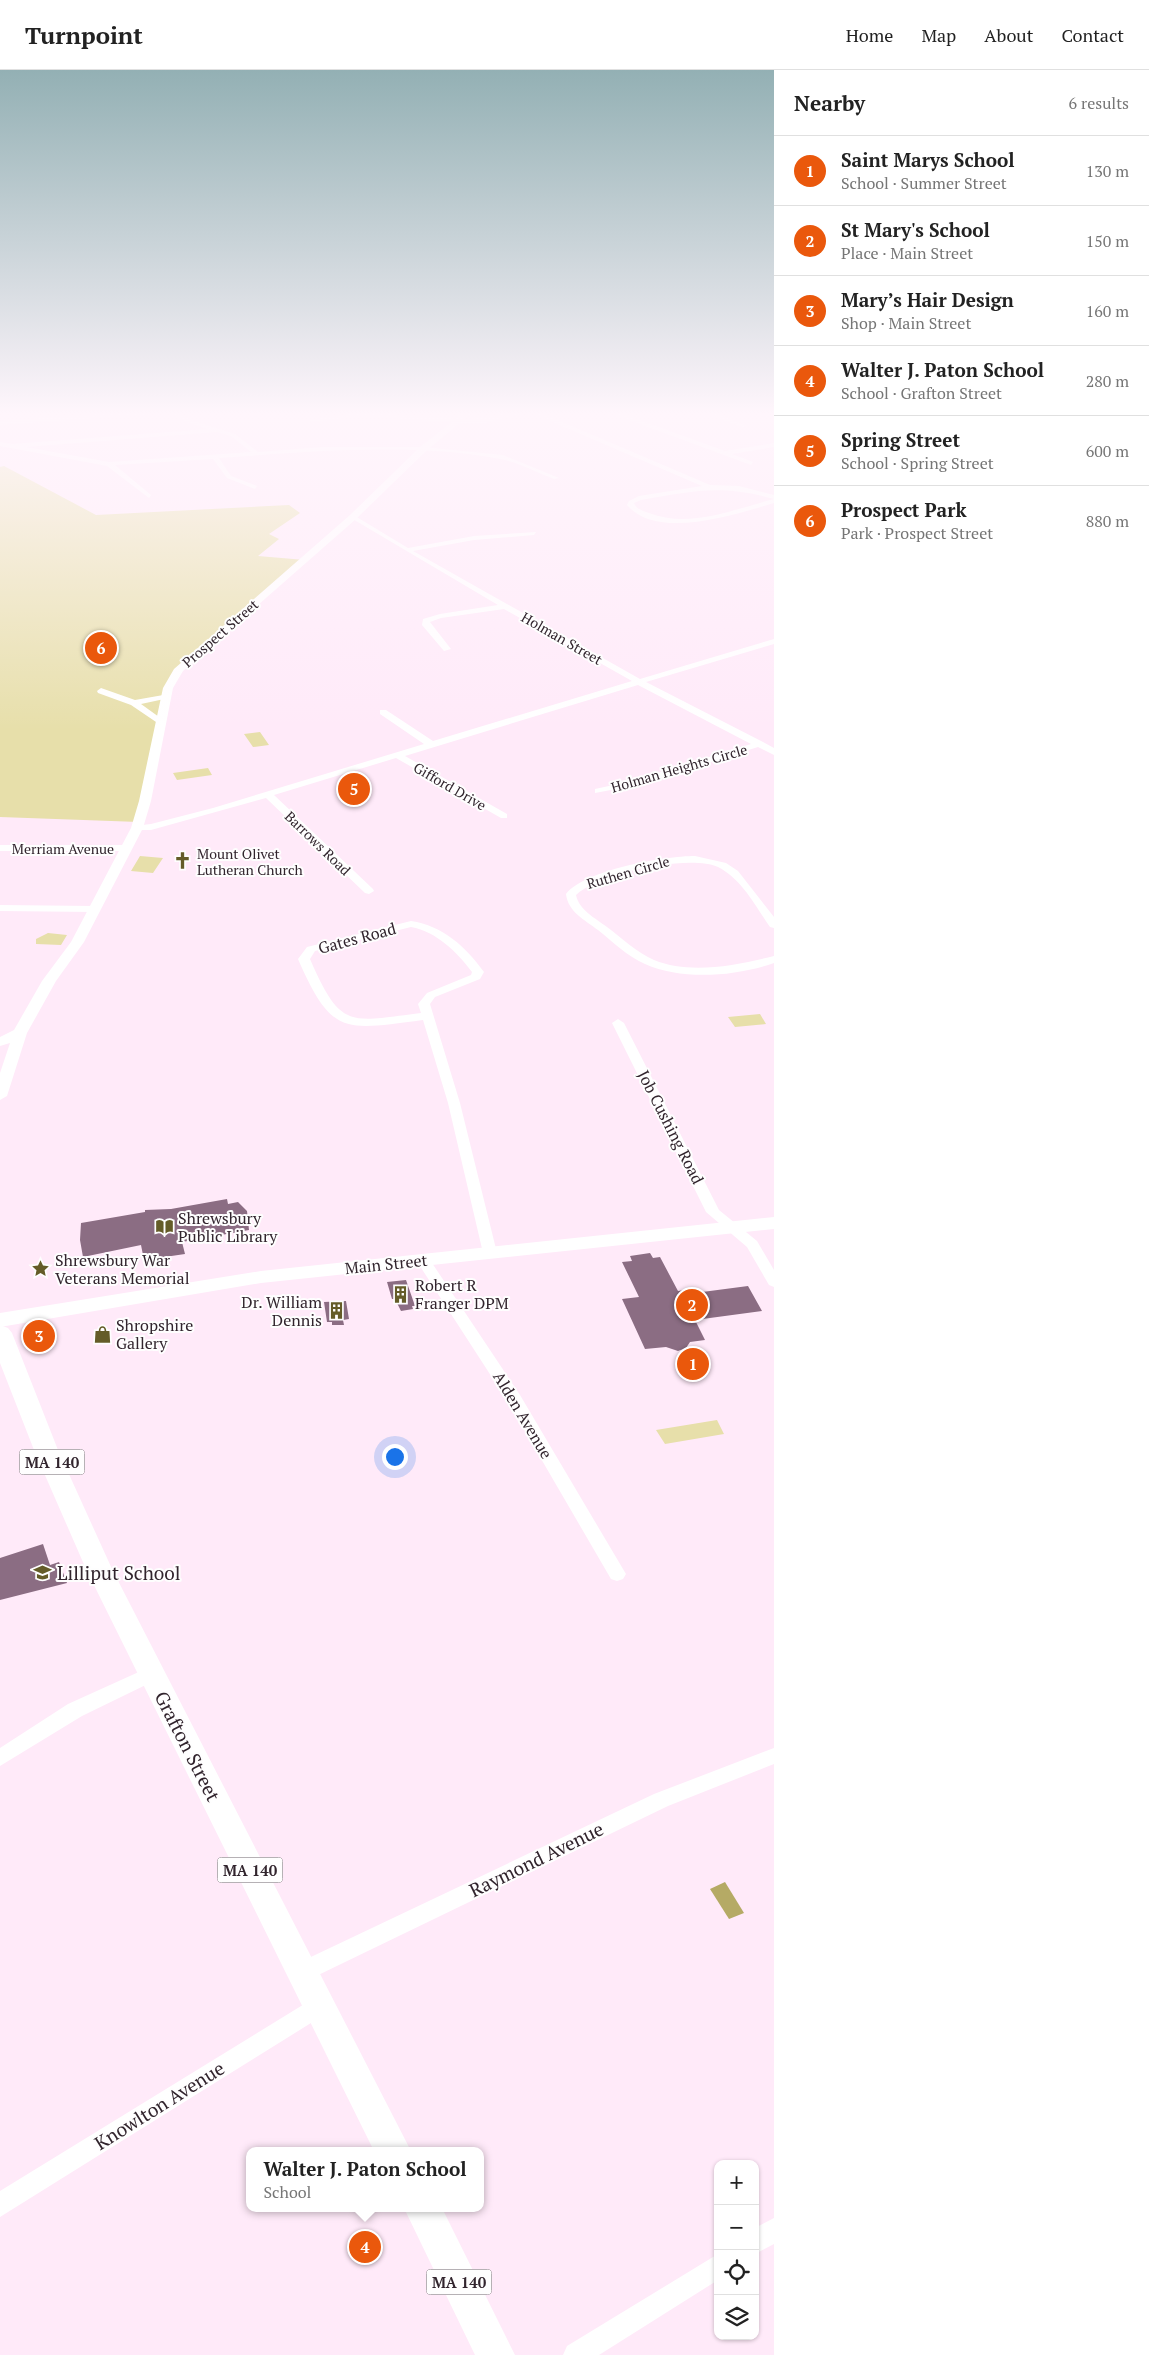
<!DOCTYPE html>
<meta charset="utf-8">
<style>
body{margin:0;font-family:"PT Serif",serif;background:#f2f2f2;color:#222}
.controls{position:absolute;right:15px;bottom:15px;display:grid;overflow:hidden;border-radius:10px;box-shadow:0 1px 4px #0004}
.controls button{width:45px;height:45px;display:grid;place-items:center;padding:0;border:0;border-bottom:1px solid #e0e0e0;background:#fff;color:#222;font:25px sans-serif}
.you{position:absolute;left:394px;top:1386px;width:18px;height:18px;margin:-12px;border:4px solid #fff;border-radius:50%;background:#1a73e8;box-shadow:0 0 0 8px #1a73e833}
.badge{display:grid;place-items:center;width:32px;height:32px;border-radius:50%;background:#ea580c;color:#fff;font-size:16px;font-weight:700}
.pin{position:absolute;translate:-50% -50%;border:2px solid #fff;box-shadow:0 1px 5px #0006}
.popup{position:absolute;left:246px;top:2077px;width:238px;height:65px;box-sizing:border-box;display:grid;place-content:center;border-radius:10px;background:#fff;filter:drop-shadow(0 1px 4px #0005);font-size:16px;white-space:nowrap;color:#767676}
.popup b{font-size:19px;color:#222}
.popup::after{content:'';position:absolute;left:50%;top:100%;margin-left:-10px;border:10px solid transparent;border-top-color:#fff}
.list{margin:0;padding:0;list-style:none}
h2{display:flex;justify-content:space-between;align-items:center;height:65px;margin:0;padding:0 20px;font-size:21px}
h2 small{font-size:16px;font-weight:400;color:#767676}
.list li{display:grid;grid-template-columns:32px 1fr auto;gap:15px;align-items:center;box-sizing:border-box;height:70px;padding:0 20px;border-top:1px solid #e0e0e0}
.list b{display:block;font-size:19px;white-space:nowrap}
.list p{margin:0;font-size:16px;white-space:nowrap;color:#767676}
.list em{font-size:16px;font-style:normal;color:#767676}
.icon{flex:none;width:28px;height:28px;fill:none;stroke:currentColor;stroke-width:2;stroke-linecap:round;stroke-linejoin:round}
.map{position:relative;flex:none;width:774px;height:2285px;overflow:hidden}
header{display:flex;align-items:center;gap:30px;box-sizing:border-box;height:70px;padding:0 25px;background:#fff;border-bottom:1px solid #e0e0e0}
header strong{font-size:24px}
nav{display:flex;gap:28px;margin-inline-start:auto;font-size:18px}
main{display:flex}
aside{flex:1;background:#fff}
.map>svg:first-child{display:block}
.green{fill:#e7dfaa}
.water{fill:#b5aa65}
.building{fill:#8b6d83}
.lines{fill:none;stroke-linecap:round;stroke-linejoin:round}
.minor{fill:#fff;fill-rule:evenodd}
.tertiary{fill:#fff;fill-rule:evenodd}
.secondary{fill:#fff;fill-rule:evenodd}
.primary{fill:#fff;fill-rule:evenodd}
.labels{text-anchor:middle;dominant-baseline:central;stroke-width:4;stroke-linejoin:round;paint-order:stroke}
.far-street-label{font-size:14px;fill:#31242d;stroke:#fefefe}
.far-poi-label{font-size:14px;fill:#31242d;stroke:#fefefe;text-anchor:start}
.shield{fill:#fefefe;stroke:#6e656c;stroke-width:1}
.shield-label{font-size:15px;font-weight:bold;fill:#31242d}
.street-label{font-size:16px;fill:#31242d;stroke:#fefefe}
.poi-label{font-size:16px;fill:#31242d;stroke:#fefefe;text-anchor:start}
.near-poi-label{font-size:19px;fill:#31242d;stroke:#fefefe;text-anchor:start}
.near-street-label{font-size:19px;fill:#31242d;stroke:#fefefe}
</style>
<header>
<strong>Turnpoint</strong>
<nav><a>Home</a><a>Map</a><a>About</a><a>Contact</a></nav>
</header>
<main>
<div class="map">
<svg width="774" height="2285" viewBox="0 0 774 2285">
<rect width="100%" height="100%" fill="#ffeaf9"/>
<path class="green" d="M4 396 96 445 289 435 300 443 269 464 279 469 258 486 305 490 172 607 139 752 0 747V397Z
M260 662 269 675 253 677 244 664Z
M208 698 212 705 177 710 173 703Z
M140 786 163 788 153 803 131 801Z
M48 863 67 865 61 875 36 874V869Z
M760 944 766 954 735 957 728 947Z
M717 1350 724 1364 665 1374 656 1360Z"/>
<path class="water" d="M725 1812 744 1843 729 1849 710 1819Z"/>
<path class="building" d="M227 1129 228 1134 238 1132 247 1141 249 1160 182 1172 185 1184 144 1190 141 1175 83 1187 80 1170 81 1153 145 1142V1140L171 1139Z
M650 1183 653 1188 660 1187 678 1221 685 1220 687 1224 748 1216 762 1241 695 1250 705 1270 690 1272 686 1278 678 1281 666 1277 645 1279 622 1229 639 1227 622 1192 632 1191 630 1186Z
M406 1210 415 1236H412L413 1239 401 1241 395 1229H392L387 1212Z
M346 1231 349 1249 343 1250 344 1255H332V1252H327L324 1232Z
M43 1474 50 1495 59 1492 67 1513 0 1530V1488Z"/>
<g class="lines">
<path class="minor" d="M151 340H173L191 350 235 364 258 382 323 377H423L503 385 559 408 554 409C537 403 518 392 500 389 412 372 308 382 219 388L231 406 257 416 255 419 227 408 213 389 115 395 151 425 149 428 107 396 0 376V372L12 374 208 359 187 352 169 343 0 355V351ZM217 362 231 366 251 382 109 392 26 377Z
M534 340 710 415 739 416 774 425V429C720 414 694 421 641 430L634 433C636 439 643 441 649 443 690 459 734 439 774 429V433C737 444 657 471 627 435L629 431 639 426 702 416 527 341Z
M602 340H612L725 381 774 373V377L732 384 753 392 751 395Z
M697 340H707L747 356 742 357Z
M766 340H774V344L767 341Z
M360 342 459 349 462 351 459 353 360 346 313 352 310 350Z
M351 446H355L408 478 474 466 536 462 534 465 474 470 413 481 640 609 774 569V574L646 612 763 672 774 678V685L758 677 637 715 595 723V719L632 711 751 674 638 615 405 686 507 744V748H501L396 688 274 725 373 819 374 821 369 824 365 823 266 728 151 760H133V756L151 754 213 738 424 674 380 644V640H386L433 671 632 611 504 539 441 548 430 552 451 579 444 581 422 555 423 549 440 544 498 535 351 448Z
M101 618 135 630 169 624V628L141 634 166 652 159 654 131 635 98 623 97 621Z
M0 775H126L131 778 126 781H0Z
M695 786 726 793 738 801 774 847V858L770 857C756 837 742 809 718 797 689 784 599 803 576 825 579 840 595 848 607 857 622 868 636 882 654 890 691 905 737 895 774 886V893C736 906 683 911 645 894 627 886 613 872 598 860 585 850 568 842 566 824 585 800 664 786 695 786Z
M0 835 94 836 99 839 94 842 0 841Z
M411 851C443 856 465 876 484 902L480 909 435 927 430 934 460 1033 497 1183 490 1187 483 1183 448 1033 423 950C345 960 332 967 298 889L307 877ZM411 857C437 862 457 882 472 902L471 905 427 923 418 934 421 943C349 952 341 960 310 889L315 881Z
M618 949 624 953 719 1140 757 1171 774 1200V1217L769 1215 747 1177 706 1142 612 953Z
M423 1185 428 1187 520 1325 623 1499 626 1504 623 1509 617 1511 611 1509 508 1332 416 1190Z
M152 1596 158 1599 161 1604 158 1609 82 1646 0 1696V1678L68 1634Z
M774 1678V1694L668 1736 310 1909 302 1912 294 1909 291 1902 294 1895 654 1724Z
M319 1925 327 1929 330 1936 327 1943 0 2147V2121Z
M774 2148V2174L755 2184V2158Z
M718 2184V2210L599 2285H563L567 2276Z"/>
<path class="tertiary" d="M467 340H475L465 349C489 349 511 340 535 340L485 353H460L426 381 356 449 183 601 173 618 151 731 143 758 84 872 56 911 27 963 7 1026 0 1030V1003L10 973 0 976V967L14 960 42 911 71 872 131 758 139 731 163 618 174 599 350 445 420 377Z"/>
<path class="secondary" d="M774 1147V1159L261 1213 0 1257V1243L261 1201Z"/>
<path class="primary" d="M0 1255 8 1258 12 1263 58 1380 112 1499 411 2081H374L86 1499 34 1380 0 1293Z
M404 2138H442L515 2285H475Z"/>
</g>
<linearGradient id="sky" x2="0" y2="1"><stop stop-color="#93b0b4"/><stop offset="0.52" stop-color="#fff6fc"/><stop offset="1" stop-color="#fff6fc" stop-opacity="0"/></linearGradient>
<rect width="774" height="660" fill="url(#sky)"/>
<defs>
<symbol id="church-bare" viewBox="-9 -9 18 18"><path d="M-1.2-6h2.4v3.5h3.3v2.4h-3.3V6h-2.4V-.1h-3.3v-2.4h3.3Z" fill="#645c28" stroke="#fefefe" stroke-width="2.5" paint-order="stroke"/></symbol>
<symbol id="library-bare" viewBox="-9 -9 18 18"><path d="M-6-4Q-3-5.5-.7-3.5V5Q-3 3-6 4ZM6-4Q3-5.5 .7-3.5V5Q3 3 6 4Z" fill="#645c28" stroke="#fefefe" stroke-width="2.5" paint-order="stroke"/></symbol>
<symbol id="sight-bare" viewBox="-9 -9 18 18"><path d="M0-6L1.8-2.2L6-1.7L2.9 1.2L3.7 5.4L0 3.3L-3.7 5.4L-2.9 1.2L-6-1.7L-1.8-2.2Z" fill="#645c28" stroke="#fefefe" stroke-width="2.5" paint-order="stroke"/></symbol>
<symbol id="building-bare" viewBox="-9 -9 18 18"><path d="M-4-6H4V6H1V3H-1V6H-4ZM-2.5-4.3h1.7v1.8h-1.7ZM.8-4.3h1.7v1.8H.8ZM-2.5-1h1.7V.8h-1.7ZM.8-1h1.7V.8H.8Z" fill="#645c28" stroke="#fefefe" stroke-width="2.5" paint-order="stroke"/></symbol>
<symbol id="shop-bare" viewBox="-9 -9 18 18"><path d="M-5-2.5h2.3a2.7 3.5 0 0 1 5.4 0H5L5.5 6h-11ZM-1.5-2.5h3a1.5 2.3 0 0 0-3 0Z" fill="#645c28" stroke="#fefefe" stroke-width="2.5" paint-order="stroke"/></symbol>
<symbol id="school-bare" viewBox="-9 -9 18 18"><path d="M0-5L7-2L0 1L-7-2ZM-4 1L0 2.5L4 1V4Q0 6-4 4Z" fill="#645c28" stroke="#fefefe" stroke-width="2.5" paint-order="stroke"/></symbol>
</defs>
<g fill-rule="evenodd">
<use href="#church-bare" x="170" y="778" width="25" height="25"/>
<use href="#library-bare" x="152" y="1144" width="25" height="25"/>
<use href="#sight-bare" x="28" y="1186" width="25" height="25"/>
<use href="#building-bare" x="388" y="1212" width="25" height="25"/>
<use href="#building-bare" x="324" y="1228" width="25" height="25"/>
<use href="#shop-bare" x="90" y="1252" width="25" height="25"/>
<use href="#school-bare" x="30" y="1490" width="25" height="25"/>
</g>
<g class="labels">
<g class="far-street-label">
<text transform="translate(220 563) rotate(-41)">Prospect Street</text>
<text transform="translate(562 568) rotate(30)">Holman Street</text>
<text transform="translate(679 698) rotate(-16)">Holman Heights Circle</text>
<text transform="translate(450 716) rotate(30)">Gifford Drive</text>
<text transform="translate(318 773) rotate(44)">Barrows Road</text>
<text x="63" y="778">Merriam Avenue</text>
<text transform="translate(628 802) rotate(-16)">Ruthen Circle</text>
</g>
<g class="far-poi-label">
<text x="197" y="783">Mount Olivet<tspan x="197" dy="16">Lutheran Church</tspan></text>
</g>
<g class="shield">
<rect x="19.5" y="1379.5" width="65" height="25" rx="4"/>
<rect x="217.5" y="1787.5" width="65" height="25" rx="4"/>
<rect x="426.5" y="2199.5" width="65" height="25" rx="4"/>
</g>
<g class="shield-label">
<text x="52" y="1392">MA 140</text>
<text x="250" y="1800">MA 140</text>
<text x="459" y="2212">MA 140</text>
</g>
<g class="street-label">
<text transform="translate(357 868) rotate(-15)">Gates Road</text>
<text transform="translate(671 1057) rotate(63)">Job Cushing Road</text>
<text transform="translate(386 1194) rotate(-6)">Main Street</text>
<text transform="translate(523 1345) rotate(59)">Alden Avenue</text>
</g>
<g class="poi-label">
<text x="178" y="1148">Shrewsbury<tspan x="178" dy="18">Public Library</tspan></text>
<text x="55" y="1190">Shrewsbury War<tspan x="55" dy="18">Veterans Memorial</tspan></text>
<text x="415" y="1215">Robert R<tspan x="415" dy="18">Franger DPM</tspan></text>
<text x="322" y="1232" text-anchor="end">Dr. William<tspan x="322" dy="18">Dennis</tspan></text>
<text x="116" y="1255">Shropshire<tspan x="116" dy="18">Gallery</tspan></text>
</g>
<g class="near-poi-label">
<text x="57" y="1502">Lilliput School</text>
</g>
<g class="near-street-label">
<text transform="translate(188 1676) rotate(63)">Grafton Street</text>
<text transform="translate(536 1789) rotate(-26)">Raymond Avenue</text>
<text transform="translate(159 2035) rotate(-32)">Knowlton Avenue</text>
</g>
</g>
</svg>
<div class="controls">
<button>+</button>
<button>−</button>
<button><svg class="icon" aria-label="locate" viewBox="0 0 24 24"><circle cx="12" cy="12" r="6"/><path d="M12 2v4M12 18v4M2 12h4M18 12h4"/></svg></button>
<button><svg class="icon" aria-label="layers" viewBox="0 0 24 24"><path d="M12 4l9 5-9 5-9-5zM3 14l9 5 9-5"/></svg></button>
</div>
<div class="you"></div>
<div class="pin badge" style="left:693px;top:1294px">1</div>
<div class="pin badge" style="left:692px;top:1235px">2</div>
<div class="pin badge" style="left:39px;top:1266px">3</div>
<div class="pin badge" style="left:365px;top:2177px">4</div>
<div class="popup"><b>Walter J. Paton School</b>School</div>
<div class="pin badge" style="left:354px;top:719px">5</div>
<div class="pin badge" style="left:101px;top:578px">6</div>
</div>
<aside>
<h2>Nearby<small>6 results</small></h2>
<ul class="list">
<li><span class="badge">1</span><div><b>Saint Marys School</b><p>School · Summer Street</p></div><em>130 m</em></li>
<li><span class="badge">2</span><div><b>St Mary's School</b><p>Place · Main Street</p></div><em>150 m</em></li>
<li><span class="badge">3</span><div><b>Mary’s Hair Design</b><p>Shop · Main Street</p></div><em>160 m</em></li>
<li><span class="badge">4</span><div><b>Walter J. Paton School</b><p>School · Grafton Street</p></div><em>280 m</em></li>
<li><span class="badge">5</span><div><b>Spring Street</b><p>School · Spring Street</p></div><em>600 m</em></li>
<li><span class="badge">6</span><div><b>Prospect Park</b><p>Park · Prospect Street</p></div><em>880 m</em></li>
</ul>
</aside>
</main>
